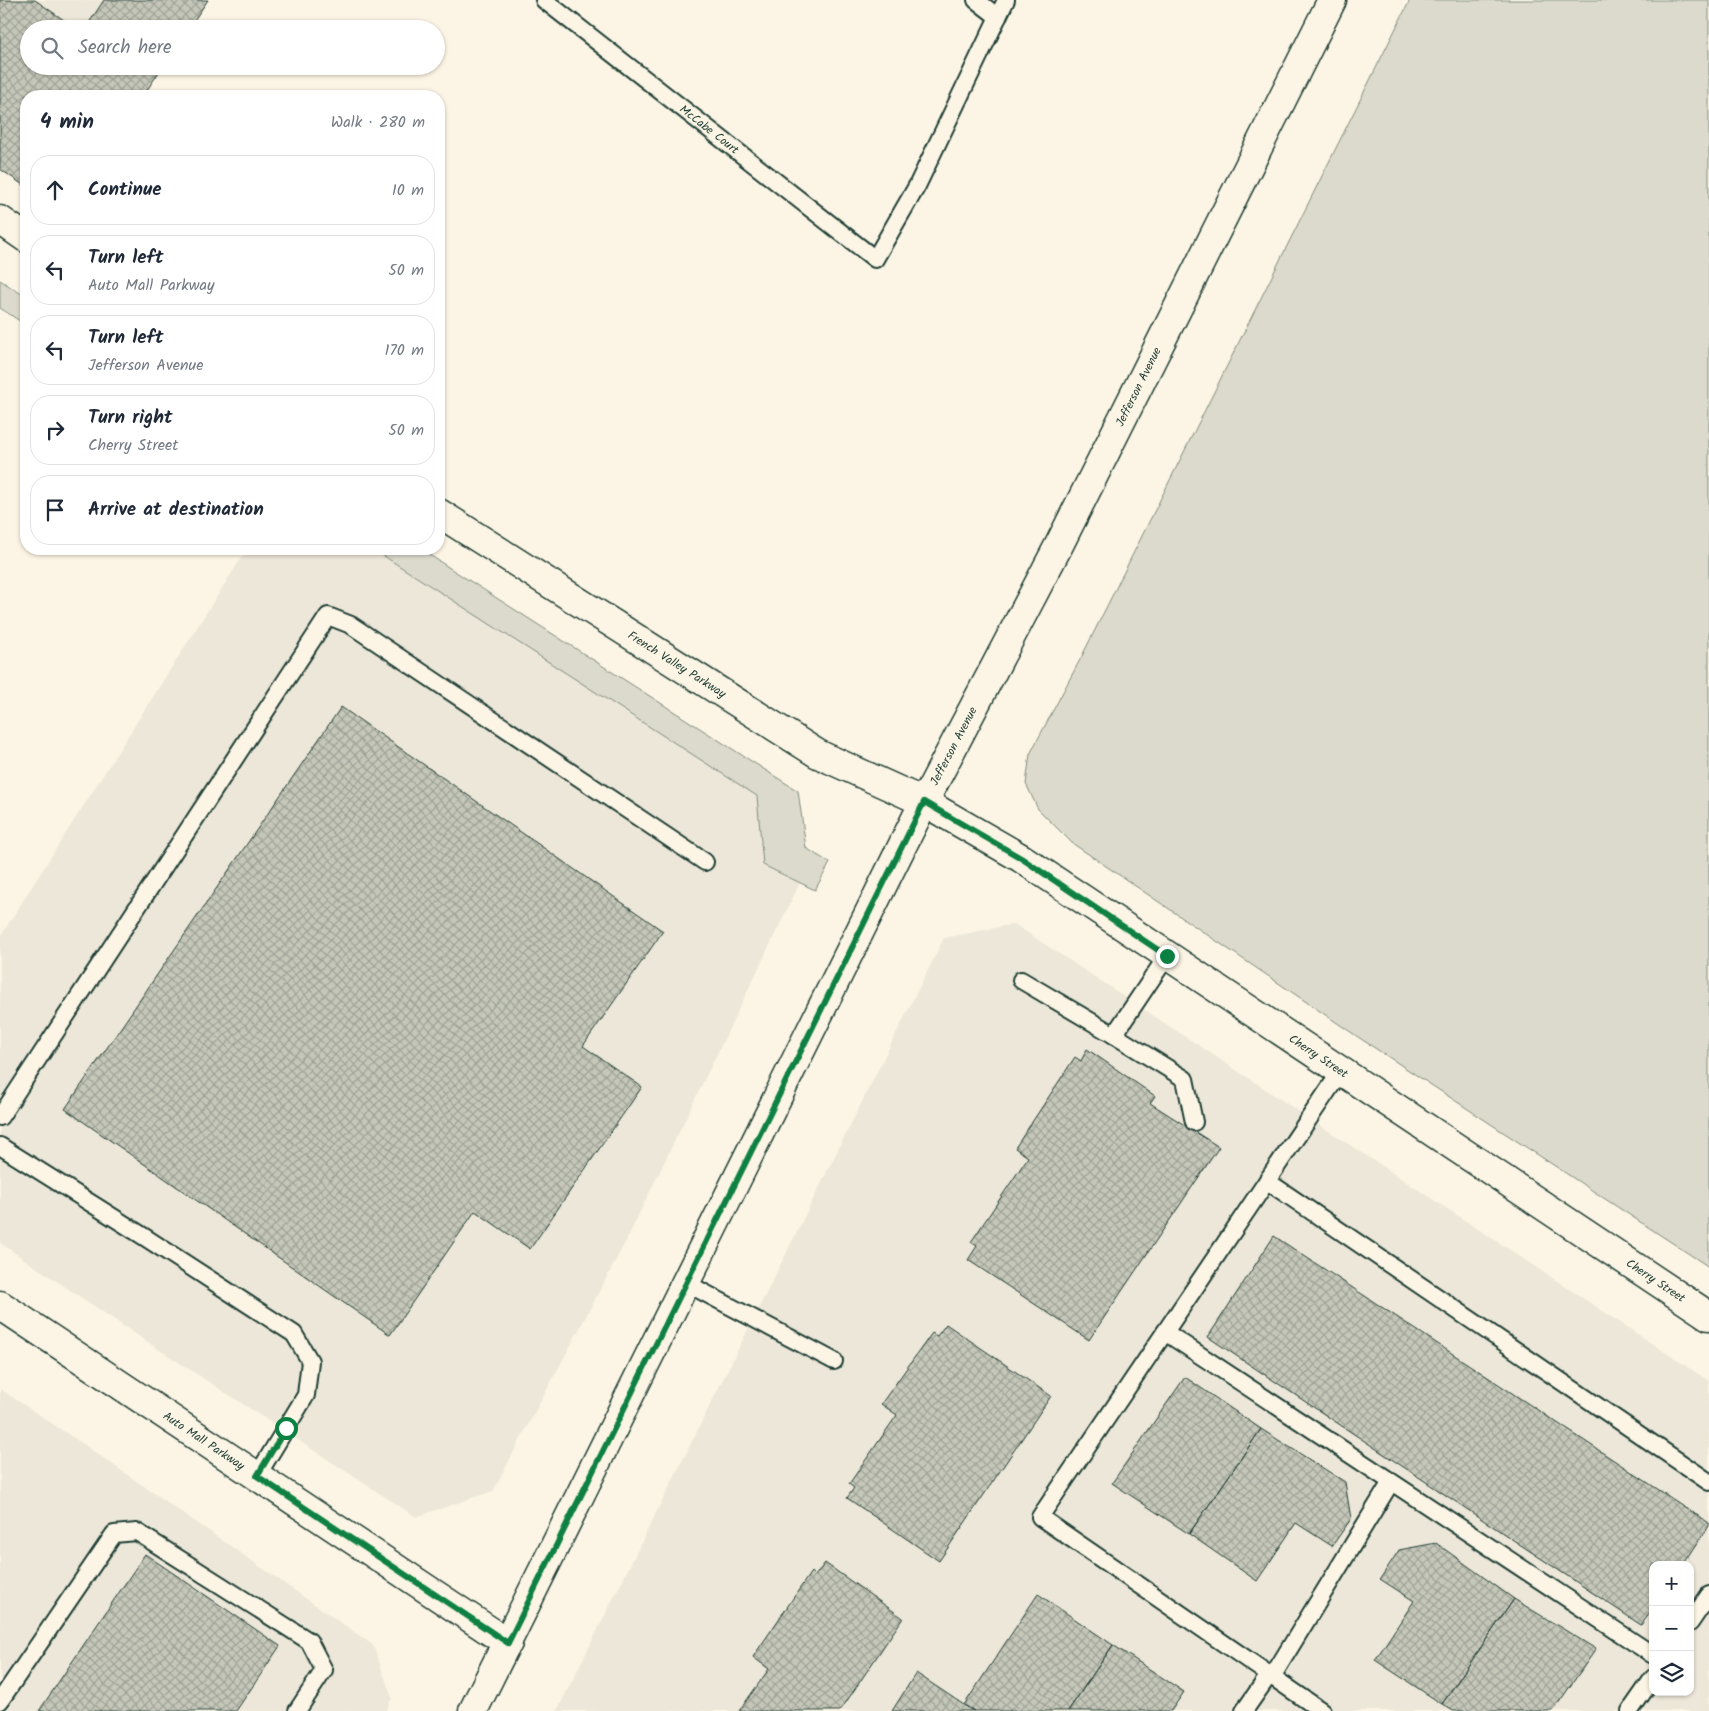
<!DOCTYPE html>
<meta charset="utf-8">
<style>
body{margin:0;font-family:Kalam,sans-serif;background:#f6f6f7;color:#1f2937}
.controls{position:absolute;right:15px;bottom:15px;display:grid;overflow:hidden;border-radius:10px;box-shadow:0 1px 4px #0004}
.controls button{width:45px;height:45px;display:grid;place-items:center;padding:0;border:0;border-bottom:1px solid #e0e1e3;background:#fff;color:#1f2937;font:25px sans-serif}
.stop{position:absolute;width:15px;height:15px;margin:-11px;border:4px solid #0b8043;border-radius:50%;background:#fff}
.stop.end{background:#0b8043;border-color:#fff;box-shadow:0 1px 5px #0008}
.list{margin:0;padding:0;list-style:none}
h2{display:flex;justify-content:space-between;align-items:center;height:65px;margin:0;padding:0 20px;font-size:21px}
h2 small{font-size:16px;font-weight:400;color:#747a83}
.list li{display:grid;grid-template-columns:32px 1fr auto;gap:15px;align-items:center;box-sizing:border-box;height:70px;margin:0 10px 10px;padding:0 10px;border:1px solid #e0e1e3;border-radius:20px}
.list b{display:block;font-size:19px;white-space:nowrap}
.list p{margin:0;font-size:16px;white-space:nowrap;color:#747a83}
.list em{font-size:16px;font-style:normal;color:#747a83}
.icon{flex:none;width:28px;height:28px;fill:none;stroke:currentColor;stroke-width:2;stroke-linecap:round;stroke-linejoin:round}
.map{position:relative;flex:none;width:1709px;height:1711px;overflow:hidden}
.search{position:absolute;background:#fff;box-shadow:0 1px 4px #0004;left:20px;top:20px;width:425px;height:55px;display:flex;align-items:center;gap:12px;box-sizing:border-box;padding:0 18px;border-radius:28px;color:#747a83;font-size:19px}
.panel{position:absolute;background:#fff;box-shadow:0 1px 4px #0004;left:20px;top:90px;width:425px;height:465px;border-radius:20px}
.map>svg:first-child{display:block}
.built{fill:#ece7d8;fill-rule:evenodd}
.grass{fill:#dcdacc;stroke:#7e8c80}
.building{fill:url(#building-cross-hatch);stroke:#1f3d34}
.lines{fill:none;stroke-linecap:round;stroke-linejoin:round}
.lane-casing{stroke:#1f3d34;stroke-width:20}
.street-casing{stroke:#1f3d34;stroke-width:31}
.secondary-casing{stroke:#1f3d34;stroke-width:31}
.primary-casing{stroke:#1f3d34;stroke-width:31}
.lane{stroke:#fcf5e5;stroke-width:16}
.street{stroke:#fcf5e5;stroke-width:28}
.secondary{stroke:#fcf5e5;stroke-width:28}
.primary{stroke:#fcf5e5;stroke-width:28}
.route{stroke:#0b8043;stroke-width:6}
.labels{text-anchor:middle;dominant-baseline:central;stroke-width:4;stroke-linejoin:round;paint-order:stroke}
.street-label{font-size:12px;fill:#1f3d34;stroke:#fcf5e5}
</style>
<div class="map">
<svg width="1709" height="1711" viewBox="0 0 1709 1711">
<defs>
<pattern id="building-cross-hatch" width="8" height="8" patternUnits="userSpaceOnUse" patternTransform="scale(1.25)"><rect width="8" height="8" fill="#c5c7b9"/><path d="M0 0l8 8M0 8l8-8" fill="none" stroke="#9fa397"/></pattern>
</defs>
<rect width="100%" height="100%" fill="#fcf5e5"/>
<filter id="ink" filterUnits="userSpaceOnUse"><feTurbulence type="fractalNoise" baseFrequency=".02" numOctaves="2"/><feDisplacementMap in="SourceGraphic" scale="10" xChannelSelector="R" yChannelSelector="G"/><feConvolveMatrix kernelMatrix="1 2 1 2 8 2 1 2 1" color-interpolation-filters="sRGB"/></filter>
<g filter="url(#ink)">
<path class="built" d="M26 0H202L183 29H68Z
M247 549H373L757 796 763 865 800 883 626 1241 493 1491 416 1517 146 1341 0 1243V937Z
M1014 924 1709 1381V1711H557L944 938ZM1653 1565H1690V1692H1653Z
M0 1389 86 1446 373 1645 392 1698 386 1711H0Z"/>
<path class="grass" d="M1410 0H1709V1267L1358 1037 1072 843 1038 809 1026 784 1030 754 1082 656Z
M0 280 26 297V325L0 308Z
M373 549H420L798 791 806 848 830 863 815 890 763 865 757 796Z"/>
<path class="building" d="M0 0H35L77 29H29V66H163L143 96H26V187L0 169Z
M104 0H208L188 29H85Z
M341 707 663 931 583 1046 642 1087 530 1249 475 1211 390 1335 65 1109Z
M1087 1049 1155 1096 1150 1103 1219 1147 1089 1340 968 1260 977 1246 971 1242 1028 1157 1015 1148 1075 1057 1081 1061Z
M1274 1236 1709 1523V1526L1683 1565H1653V1609L1641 1625 1208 1337Z
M946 1324 1051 1396 939 1561 847 1498 854 1488 849 1484 897 1415 881 1404 932 1333 937 1336Z
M1185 1377 1261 1429 1189 1534 1112 1483Z
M1261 1429 1345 1482 1351 1519 1332 1546 1296 1523 1257 1581 1189 1534Z
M1436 1543 1514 1599 1442 1704 1375 1660 1414 1601 1380 1579 1399 1550Z
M145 1554 280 1646 236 1711H39Z
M825 1563 903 1618 840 1711H739L769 1669 753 1657 811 1572 815 1576Z
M1038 1594 1113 1645 1068 1711H974L964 1705Z
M1514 1599 1596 1649 1553 1711H1453L1442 1704Z
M1113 1645 1184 1692 1171 1711H1068Z
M916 1673 964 1705 974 1711H892Z"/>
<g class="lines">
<defs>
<g id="lane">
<path id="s1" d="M544 0 875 259 917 186 1006 0"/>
<path d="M976 0 998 17"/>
<path d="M1021 980 1114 1035 1185 1079 1194 1122"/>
<path d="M1114 1035 1167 956"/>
<path d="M1341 1071 1267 1181 1709 1482"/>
<path d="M0 1117 328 616 351 625 705 862"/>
<path d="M0 1146 143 1236 294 1334 310 1361 306 1395 257 1476"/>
<path d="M1267 1181 1040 1517 1322 1711"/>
<path d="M686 1283 834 1361"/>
<path d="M1165 1332 1653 1655"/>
<path d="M1690 1623 1709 1595"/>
<path d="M0 1701 114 1534 137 1532 309 1641 324 1670 297 1711"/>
<path d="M1244 1711 1267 1678 1272 1677 1391 1482"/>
<path d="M1630 1711 1653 1678"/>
</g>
<g id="street">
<path id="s2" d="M0 1305 508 1643"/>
</g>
<g id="secondary">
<path d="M0 220 26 238"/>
<path id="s3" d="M439 513 818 754 924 802 1021 858 1709 1316"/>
</g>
<g id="primary">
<path id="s4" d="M473 1711 924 802 1059 545 1332 0"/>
</g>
</defs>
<use href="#lane" class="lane-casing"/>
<use href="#street" class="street-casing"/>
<use href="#secondary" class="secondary-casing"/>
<use href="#primary" class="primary-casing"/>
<use href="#lane" class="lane"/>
<use href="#street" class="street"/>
<use href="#secondary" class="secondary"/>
<use href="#primary" class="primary"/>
</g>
</g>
<g class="lines" filter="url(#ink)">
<path class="route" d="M286 1428 257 1476 508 1643 924 802 1021 858 1167 956"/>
</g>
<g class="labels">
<g class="street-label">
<text stroke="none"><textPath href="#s1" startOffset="210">McCabe Court</textPath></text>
<text stroke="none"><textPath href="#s4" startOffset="1482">Jefferson Avenue</textPath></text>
<text stroke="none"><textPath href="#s3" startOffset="282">French Valley Parkway</textPath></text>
<text stroke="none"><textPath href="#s4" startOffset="1078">Jefferson Avenue</textPath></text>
<text stroke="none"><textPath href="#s3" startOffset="1035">Cherry Street</textPath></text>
<text stroke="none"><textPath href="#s3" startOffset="1440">Cherry Street</textPath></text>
<text stroke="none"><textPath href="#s2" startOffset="245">Auto Mall Parkway</textPath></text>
</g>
</g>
</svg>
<div class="controls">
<button>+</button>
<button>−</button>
<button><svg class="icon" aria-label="layers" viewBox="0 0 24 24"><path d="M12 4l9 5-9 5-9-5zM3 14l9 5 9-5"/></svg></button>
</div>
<div class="stop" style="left:286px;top:1428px"></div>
<div class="stop end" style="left:1167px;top:956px"></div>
<div class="search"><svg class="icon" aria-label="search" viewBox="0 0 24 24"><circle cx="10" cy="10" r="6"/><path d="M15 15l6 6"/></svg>Search here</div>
<section class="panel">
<h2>4 min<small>Walk · 280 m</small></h2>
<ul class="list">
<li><svg class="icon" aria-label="ahead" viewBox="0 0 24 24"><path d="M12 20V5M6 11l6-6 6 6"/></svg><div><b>Continue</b></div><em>10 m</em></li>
<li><svg class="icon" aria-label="left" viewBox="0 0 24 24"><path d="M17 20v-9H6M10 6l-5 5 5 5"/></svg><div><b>Turn left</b><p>Auto Mall Parkway</p></div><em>50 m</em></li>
<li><svg class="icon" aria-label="left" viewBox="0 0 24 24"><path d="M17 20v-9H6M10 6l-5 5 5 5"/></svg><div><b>Turn left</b><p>Jefferson Avenue</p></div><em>170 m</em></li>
<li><svg class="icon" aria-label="right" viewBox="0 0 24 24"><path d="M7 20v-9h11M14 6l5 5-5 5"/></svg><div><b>Turn right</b><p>Cherry Street</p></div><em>50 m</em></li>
<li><svg class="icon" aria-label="arrive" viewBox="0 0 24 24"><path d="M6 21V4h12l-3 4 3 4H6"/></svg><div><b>Arrive at destination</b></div></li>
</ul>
</section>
</div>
